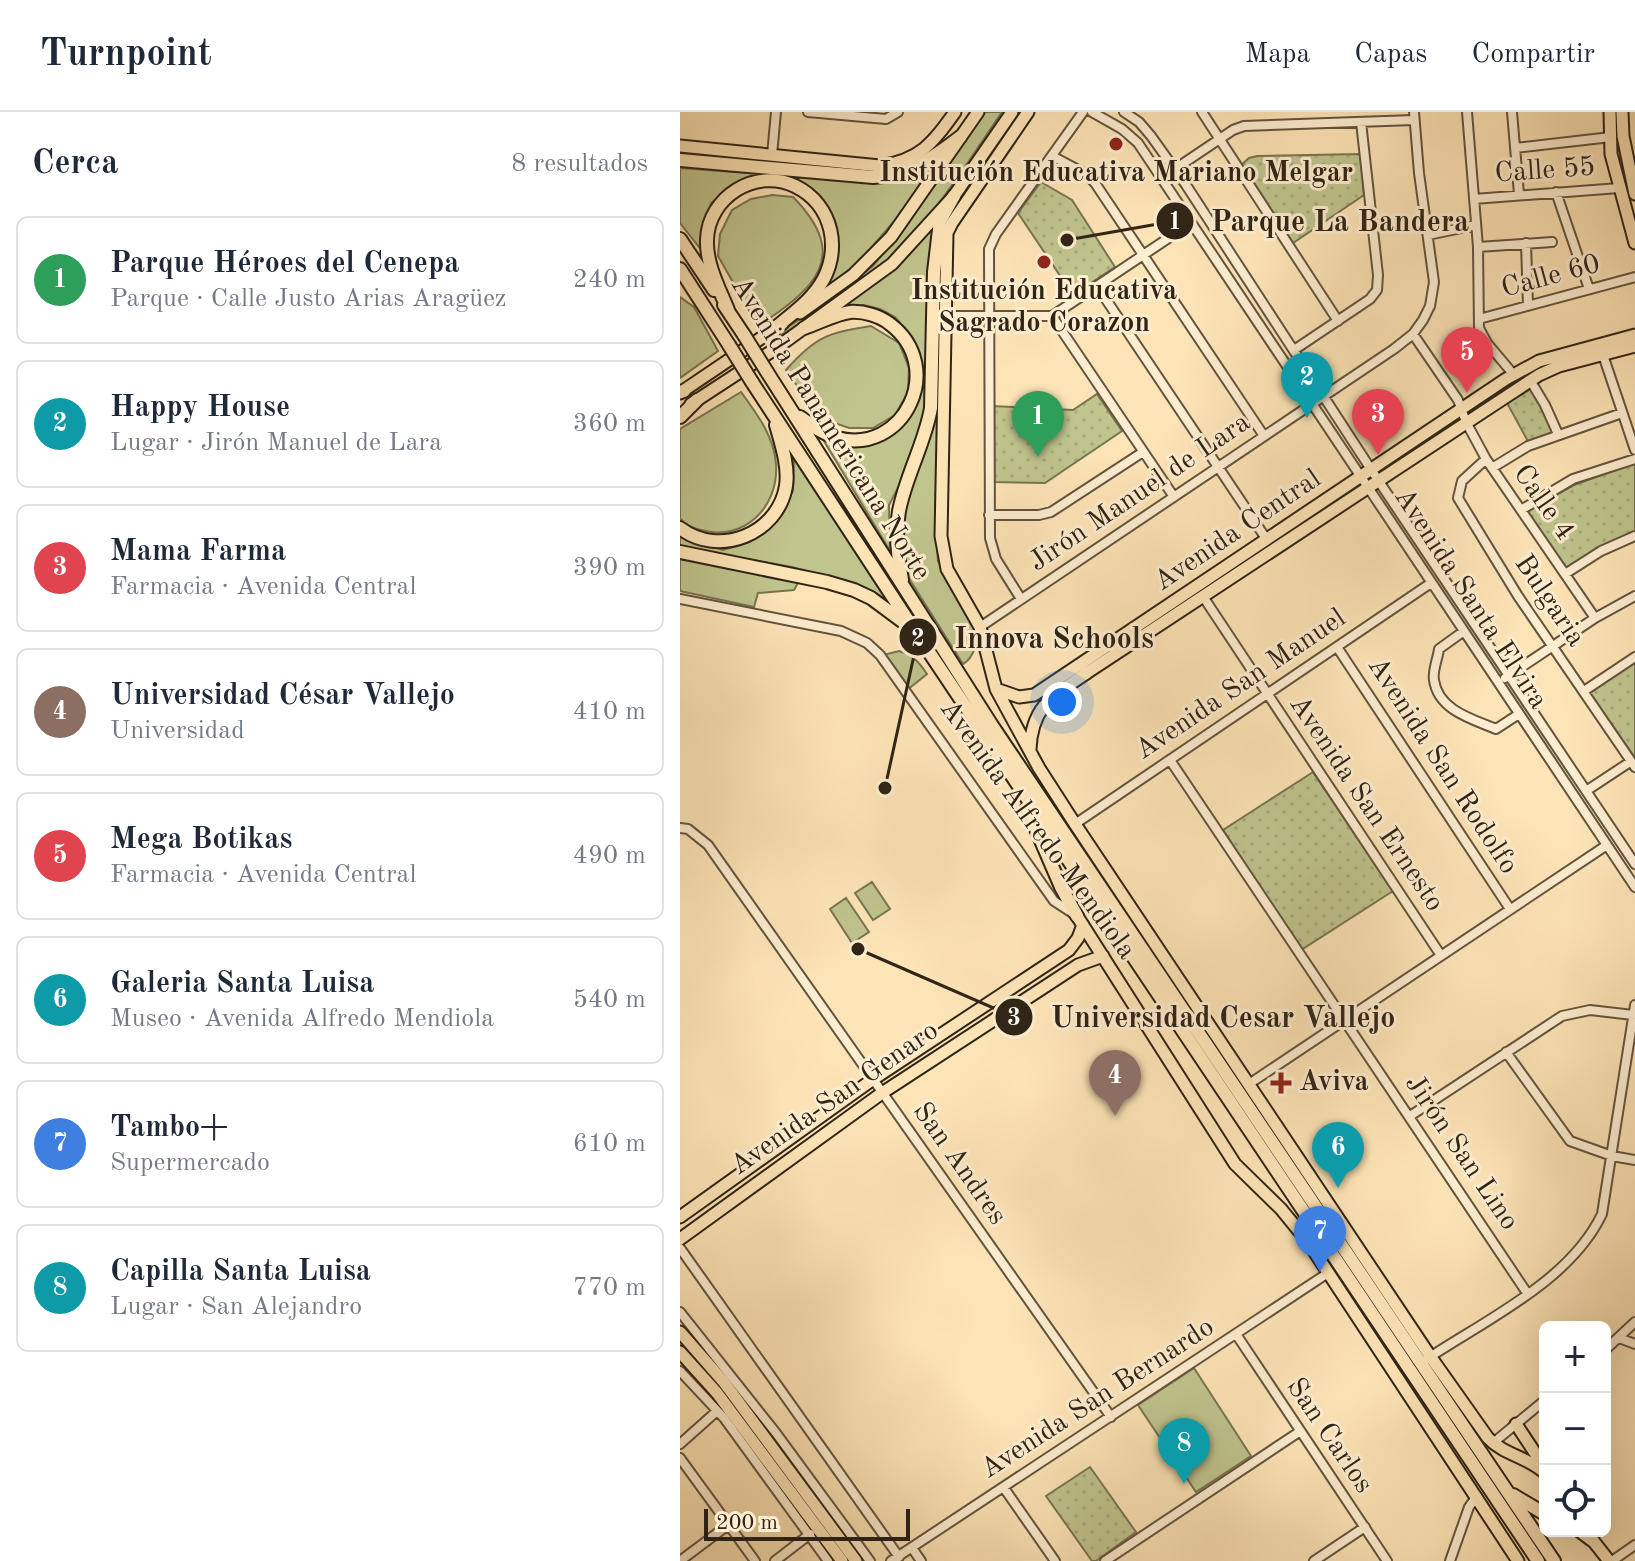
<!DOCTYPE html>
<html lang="es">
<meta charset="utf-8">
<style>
body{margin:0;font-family:"Old Standard TT",serif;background:#f2f2f3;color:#1f2937}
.controls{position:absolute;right:24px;bottom:24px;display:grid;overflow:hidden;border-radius:12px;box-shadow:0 8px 32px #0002}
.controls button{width:72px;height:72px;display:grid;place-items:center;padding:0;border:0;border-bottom:2px solid #e0e1e3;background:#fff;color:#1f2937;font:40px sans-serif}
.scale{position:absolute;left:24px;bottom:20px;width:206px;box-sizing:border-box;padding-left:8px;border:4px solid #2f2416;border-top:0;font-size:22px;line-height:28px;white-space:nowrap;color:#2f2416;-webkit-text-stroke:6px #feedd0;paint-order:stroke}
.you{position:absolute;left:382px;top:590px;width:28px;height:28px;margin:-20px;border:6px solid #fff;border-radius:50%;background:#1a73e8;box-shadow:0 0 0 12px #1a73e833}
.badge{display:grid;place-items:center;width:52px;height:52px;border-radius:50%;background:#8f2418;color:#fff;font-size:26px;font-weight:700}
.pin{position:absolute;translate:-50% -66px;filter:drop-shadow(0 2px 4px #0008)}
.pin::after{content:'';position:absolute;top:42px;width:28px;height:24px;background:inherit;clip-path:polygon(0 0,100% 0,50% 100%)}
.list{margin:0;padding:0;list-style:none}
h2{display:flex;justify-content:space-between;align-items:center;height:104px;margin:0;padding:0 32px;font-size:34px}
h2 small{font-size:26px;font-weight:400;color:#747a83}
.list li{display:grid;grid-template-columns:52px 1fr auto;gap:24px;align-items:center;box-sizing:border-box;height:128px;margin:0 16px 16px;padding:0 16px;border:2px solid #e0e1e3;border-radius:12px}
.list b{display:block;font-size:30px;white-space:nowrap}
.list p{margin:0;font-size:26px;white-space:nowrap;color:#747a83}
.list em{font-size:26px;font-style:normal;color:#747a83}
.icon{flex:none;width:44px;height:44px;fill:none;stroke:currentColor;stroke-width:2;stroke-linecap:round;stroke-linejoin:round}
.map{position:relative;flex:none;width:955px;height:1449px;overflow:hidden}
header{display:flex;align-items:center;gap:48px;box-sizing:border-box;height:112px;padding:0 40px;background:#fff;border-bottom:2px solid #e0e1e3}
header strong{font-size:38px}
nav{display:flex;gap:44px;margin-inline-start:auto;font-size:28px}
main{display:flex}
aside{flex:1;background:#fff}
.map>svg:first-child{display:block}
.green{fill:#c0c48d;stroke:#787452;stroke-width:2}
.park{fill:url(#park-dots);stroke:#787452;stroke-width:2}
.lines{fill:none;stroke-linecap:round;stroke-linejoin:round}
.minor-casing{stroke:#62543e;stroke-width:12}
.major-casing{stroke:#2f2416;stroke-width:15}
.highway-casing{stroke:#2f2416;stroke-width:16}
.minor{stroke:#feedd0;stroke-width:8}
.major{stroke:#fde4b6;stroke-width:11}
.highway{stroke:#fde4b6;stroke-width:12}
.highway-bridge-casing{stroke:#2f2416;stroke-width:16;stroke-linecap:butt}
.highway-bridge{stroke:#fde4b6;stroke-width:12}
.poi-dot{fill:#8f2418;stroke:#feedd0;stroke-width:3}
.labels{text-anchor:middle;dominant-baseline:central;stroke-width:6;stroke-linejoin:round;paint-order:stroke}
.street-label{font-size:28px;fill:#2f2416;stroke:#feedd0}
.poi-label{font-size:28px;font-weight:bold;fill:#2f2416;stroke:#feedd0}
.leader{fill:none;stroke:#2f2416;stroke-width:3}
.callout-dot{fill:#2f2416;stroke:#feedd0;stroke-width:3}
.mark-label{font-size:24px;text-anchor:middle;font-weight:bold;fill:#fff}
.callout-label{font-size:30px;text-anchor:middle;font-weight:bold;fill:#2f2416;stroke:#feedd0;stroke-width:6;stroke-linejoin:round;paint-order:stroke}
</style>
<header>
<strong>Turnpoint</strong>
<nav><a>Mapa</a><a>Capas</a><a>Compartir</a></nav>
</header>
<main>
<aside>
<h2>Cerca<small>8 resultados</small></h2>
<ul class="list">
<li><span class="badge" style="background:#2e9e5b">1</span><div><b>Parque Héroes del Cenepa</b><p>Parque · Calle Justo Arias Aragüez</p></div><em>240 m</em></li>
<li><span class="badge" style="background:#0f9aa8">2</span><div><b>Happy House</b><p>Lugar · Jirón Manuel de Lara</p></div><em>360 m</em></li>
<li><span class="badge" style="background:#e0444e">3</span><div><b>Mama Farma</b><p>Farmacia · Avenida Central</p></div><em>390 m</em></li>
<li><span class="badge" style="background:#8d6e63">4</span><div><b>Universidad César Vallejo</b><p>Universidad</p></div><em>410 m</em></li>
<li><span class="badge" style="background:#e0444e">5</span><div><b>Mega Botikas</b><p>Farmacia · Avenida Central</p></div><em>490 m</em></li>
<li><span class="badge" style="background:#0f9aa8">6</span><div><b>Galeria Santa Luisa</b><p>Museo · Avenida Alfredo Mendiola</p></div><em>540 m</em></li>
<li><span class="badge" style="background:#3f7fe0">7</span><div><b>Tambo+</b><p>Supermercado</p></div><em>610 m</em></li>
<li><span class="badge" style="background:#0f9aa8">8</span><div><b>Capilla Santa Luisa</b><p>Lugar · San Alejandro</p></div><em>770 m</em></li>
</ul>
</aside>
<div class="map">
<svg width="955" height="1449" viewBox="0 0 955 1449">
<defs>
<pattern id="park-dots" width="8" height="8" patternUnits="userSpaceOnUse" patternTransform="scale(2)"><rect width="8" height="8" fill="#c0c48d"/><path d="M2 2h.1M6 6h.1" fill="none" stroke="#a5a879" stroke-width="1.8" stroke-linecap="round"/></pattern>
</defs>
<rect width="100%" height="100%" fill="#fde4b6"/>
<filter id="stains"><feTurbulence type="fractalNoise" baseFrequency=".0025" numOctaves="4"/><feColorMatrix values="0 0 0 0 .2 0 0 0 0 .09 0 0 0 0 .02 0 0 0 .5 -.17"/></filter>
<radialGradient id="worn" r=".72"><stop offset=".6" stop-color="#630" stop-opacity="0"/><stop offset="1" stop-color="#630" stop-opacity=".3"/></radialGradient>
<path class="green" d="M305 0H322C285 54 251 111 201 154 169 182 131 204 95 227L93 225 150 187 193 154 238 97Z
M265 40 216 107 179 150 136 183C162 146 162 138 146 95L91 65 62 69 31 91 19 135 0 111V56L182 69Z
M92 83 113 85C172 145 134 177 78 214L38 144 40 122 52 98 71 87Z
M252 113 256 117 249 288 231 350 209 393 210 439 144 329 168 333 191 330 238 285 242 257 236 236 228 220 215 205 200 197 183 193 151 201Z
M0 185 14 195 38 239 0 266Z
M191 214 219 231 229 256 228 280 215 303 193 316H169L140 306 106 258C136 224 148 221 191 214Z
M258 249 261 250 255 404 258 449 297 518C298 529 294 546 283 552L228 465 222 439V402L255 303Z
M61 280C77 302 94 324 96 352 99 396 63 430 21 418 11 415 6 414 0 406V317Z
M114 347 210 492 169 470 112 455 0 435V425L43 438 69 430 95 411 113 379Z
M0 446 119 469 114 478 78 481 74 495 0 479Z
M219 539C233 543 239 550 247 562L227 578 203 543Z
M192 770 210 797 193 808 175 781Z
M166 786 189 820 172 831 150 797Z
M514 1256 571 1344 516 1380 458 1293Z"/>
<path class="park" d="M681 42 684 83 610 133 560 54 569 46 577 44Z
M361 70 392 88 435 155 393 183 338 101Z
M853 276 875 321 850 333 827 291Z
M417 282 442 319 365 371 312 370 313 294 393 298Z
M955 351V420L886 458 847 399 894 373Z
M955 548V652L909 580Z
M633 660 713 779 621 838 543 718Z
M410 1355 456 1420 416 1449H412L366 1384Z"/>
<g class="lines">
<defs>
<path id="minor" d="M128 0 206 7 218 0
M412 0 442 17 458 31 955 775
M444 0 459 10 471 24 506 73 698 368 955 752
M522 0 658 209
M787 0 798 135 799 216 807 231 834 263
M832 0 839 82
M835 36 931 25
M92 43 96 0
M372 44 406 62 415 71 584 324
M495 57 553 18 564 14 734 8
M876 80 909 177
M794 87 939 76
M748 123 796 113
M846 131 848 194
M798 135 872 130
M417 174 587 428
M265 204H372L511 111
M372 204 494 385
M799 207 955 165
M733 222 778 288 786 310 806 347 915 506
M614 238 690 187 697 178 698 163 681 10
M923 243 955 338
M850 268 865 293 878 322
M806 347 782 369 778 386 838 484 955 655
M812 356 848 334 942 301
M841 398 893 367 955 347
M309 403H359L371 400 463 340
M885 462 921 439 955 424
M524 486 760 842
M0 487 161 519 187 531 200 543 374 789 394 802
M341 487 316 447 310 426 309 137 316 122 403 0
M300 515 714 237 733 222 743 208 750 194 754 170 739 61 734 0
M784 519 759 537C758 546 752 560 754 568 758 598 792 607 816 617L839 602
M657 535 830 797
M825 566 915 506 955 484
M904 579 955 545
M490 648 847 1181
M906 679 950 650
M395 712 751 471
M0 716 8 717 28 733 431 1305
M826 940 890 1029 932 1044 955 1048
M569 972 927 733
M730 1004 882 904 910 898 953 903
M0 1136 219 1445
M0 1200 96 1321 190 1449
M556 1222 707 1449
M939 1226 955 1232
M925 1238 955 1210
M747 1247C807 1207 890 1169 922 1102L955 893
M0 1259 44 1306 148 1449
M813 1331 865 1288
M0 1332 37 1299
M0 1346 75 1449
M324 1376 375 1449
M232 1436 241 1449
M0 1449 48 1413
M95 1449 130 1422
M211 1449 648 1161
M425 1449 619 1320
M634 1449 685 1415
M770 1449 789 1395 797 1384
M932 1449 955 1433"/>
<path id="major" d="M348 0 272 111 267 121 261 424 267 457 300 515 316 577 359 656 395 712 750 1244 808 1326C824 1343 848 1345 865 1361
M930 0 931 42 955 131
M942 0 943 24 955 82
M0 34 200 54C240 48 252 32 275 0
M120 201 173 163 211 125 298 0
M0 281 102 212
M11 292 95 237 212 152 274 84 332 0
M316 577 339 585 354 583 826 267 859 249 955 223
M350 637C352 592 375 583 408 560L859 263 879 254 955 234
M397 804 555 1052 601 1097 628 1130 838 1449
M0 1105 192 968 389 838 398 826 403 813
M0 1127 202 981 398 853 423 844
M0 1220 43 1269 176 1449
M0 1240 37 1281 162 1449
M836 1312 865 1356
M907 1421 929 1449"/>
<path id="highway" d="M0 48 193 65C229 63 253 46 280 25
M0 127 34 178
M0 157 49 233
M44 193 64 223
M48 198C39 176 26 152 27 128 28 85 76 55 115 74 154 93 162 140 140 173 129 190 111 203 95 216
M87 260 311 612 874 1449
M72 270 235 519 858 1449
M0 280 4 279
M0 305 17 288
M120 305C131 313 143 322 157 326 224 344 267 255 210 212 200 204 184 199 170 200 155 202 139 211 124 216
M0 416C39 446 98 422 106 374 109 354 101 331 96 313
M0 440 147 470 174 478 191 486 226 512
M222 468C218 445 215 422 219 399 226 363 245 331 251 296L254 160 260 109 274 84
M347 696 381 775 397 804
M833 1383 865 1402
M900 1419 912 1428"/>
</defs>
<use href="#minor" class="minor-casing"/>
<use href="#major" class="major-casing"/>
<use href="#highway" class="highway-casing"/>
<use href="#minor" class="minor"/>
<use href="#major" class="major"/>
<use href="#highway" class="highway"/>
<defs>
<path id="highway-bridge" d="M64 223 87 260
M49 233 72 270"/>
</defs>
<use href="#highway-bridge" class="highway-bridge-casing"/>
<use href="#highway-bridge" class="highway-bridge"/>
</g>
<g class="poi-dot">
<circle cx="436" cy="32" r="8"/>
<circle cx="364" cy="150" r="8"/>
<path d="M597 959h8v8h8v8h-8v8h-8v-8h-8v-8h8z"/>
</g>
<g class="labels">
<g class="street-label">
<text transform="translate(865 59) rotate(-4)">Calle 55</text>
<text transform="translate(871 165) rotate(-15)">Calle 60</text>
<text transform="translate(150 317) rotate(58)">Avenida Panamericana Norte</text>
<text transform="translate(460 381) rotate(-34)">Jirón Manuel de Lara</text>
<text transform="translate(863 391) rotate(55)">Calle 4</text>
<text transform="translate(558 419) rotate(-34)">Avenida Central</text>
<text transform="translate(790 487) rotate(57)">Avenida Santa Elvira</text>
<text transform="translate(869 489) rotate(56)">Bulgaria</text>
<text transform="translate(561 573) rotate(-34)">Avenida San Manuel</text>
<text transform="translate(762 654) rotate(57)">Avenida San Rodolfo</text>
<text transform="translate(686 692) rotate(56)">Avenida San Ernesto</text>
<text transform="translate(357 718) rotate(54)">Avenida Alfredo Mendiola</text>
<text transform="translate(155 987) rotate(-35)">Avenida San Genaro</text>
<text transform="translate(781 1041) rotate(56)">Jirón San Lino</text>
<text transform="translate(279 1052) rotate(55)">San Andres</text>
<text transform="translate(418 1287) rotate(-33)">Avenida San Bernardo</text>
<text transform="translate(649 1324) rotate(56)">San Carlos</text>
</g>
<g class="poi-label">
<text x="436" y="62">Institución Educativa Mariano Melgar</text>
<text x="364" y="180">Institución Educativa<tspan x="364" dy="32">Sagrado Corazon</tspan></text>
<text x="619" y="971" text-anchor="start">Aviva</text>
</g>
</g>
<path class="leader" d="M387 128L495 109M205 676L238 525M178 837L334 905"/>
<g class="callout-dot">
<circle cx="387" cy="128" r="8"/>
<circle cx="205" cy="676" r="8"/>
<circle cx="178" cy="837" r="8"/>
<circle cx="495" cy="109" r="20"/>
<circle cx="238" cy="525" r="20"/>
<circle cx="334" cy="905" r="20"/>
</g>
<g class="mark-label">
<text x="495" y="117">1</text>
<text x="238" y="534">2</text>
<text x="334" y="913">3</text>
</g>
<g class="callout-label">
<text x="660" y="119">Parque La Bandera</text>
<text x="374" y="536">Innova Schools</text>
<text x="543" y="915">Universidad Cesar Vallejo</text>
</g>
<rect width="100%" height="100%" filter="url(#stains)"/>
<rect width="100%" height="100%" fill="url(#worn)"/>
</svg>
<div class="controls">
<button>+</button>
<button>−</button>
<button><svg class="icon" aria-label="locate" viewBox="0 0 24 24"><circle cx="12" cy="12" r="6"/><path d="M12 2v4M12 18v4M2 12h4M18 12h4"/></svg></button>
</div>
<div class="scale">200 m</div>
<div class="you"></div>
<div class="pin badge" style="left:358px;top:345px;background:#2e9e5b">1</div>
<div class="pin badge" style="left:627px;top:306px;background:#0f9aa8">2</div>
<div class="pin badge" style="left:698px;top:343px;background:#e0444e">3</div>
<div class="pin badge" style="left:435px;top:1004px;background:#8d6e63">4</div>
<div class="pin badge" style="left:787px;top:281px;background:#e0444e">5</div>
<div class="pin badge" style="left:658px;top:1076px;background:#0f9aa8">6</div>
<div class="pin badge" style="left:640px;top:1160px;background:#3f7fe0">7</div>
<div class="pin badge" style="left:504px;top:1372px;background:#0f9aa8">8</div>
</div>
</main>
